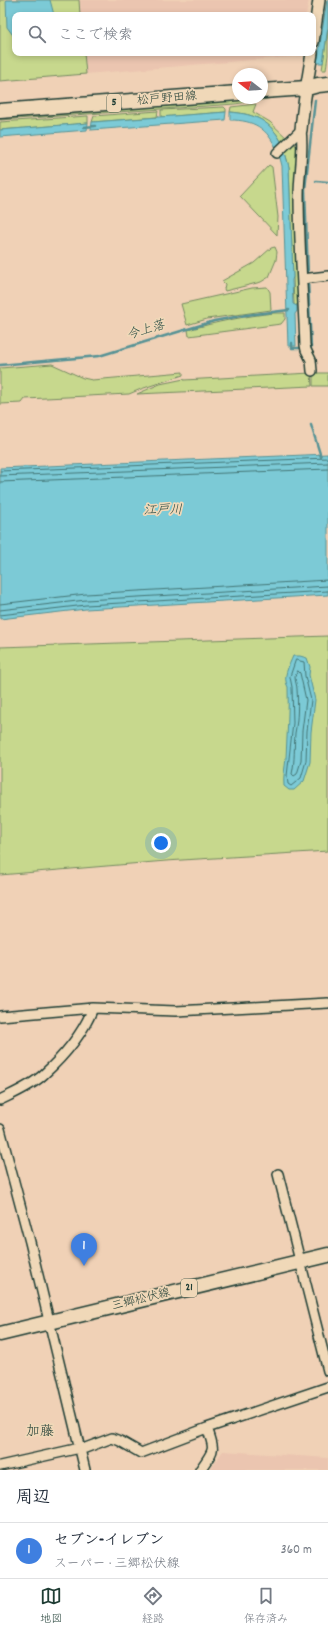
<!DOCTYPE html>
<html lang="ja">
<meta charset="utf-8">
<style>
body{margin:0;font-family:Dekko,"Klee One",sans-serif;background:#f6f6f7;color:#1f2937}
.compass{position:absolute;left:232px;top:68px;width:36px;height:36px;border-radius:50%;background:#fff;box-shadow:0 2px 6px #0003;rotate:287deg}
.you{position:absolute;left:161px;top:843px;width:14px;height:14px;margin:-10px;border:3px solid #fff;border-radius:50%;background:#1a73e8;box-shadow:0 0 0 6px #1a73e833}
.badge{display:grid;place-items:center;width:26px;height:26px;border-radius:50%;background:#1f3d34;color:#fff;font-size:13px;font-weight:700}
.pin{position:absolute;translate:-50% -33px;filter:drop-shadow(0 1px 2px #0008)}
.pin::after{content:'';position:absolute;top:21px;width:14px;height:12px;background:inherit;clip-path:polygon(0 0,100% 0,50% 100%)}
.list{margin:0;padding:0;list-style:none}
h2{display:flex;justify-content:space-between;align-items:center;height:52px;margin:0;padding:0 16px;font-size:17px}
h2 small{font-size:13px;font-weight:400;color:#747a83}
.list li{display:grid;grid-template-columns:26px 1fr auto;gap:12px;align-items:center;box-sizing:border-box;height:56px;padding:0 16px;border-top:1px solid #e0e1e3}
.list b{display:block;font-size:15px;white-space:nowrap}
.list p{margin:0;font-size:13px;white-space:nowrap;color:#747a83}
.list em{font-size:13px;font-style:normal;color:#747a83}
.icon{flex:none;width:22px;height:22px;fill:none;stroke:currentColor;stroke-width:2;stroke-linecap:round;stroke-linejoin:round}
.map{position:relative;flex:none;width:328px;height:1470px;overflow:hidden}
.search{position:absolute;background:#fff;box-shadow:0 2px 6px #0003;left:12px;right:12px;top:12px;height:44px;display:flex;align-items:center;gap:10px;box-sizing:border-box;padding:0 14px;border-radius:8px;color:#747a83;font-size:15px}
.sheet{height:108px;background:#fff}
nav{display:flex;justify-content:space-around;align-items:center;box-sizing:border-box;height:56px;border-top:1px solid #e0e1e3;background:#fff;font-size:11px;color:#747a83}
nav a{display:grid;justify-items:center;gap:2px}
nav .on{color:#1f3d34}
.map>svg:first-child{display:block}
.built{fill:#ebc5b0}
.green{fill:#c7d88d;stroke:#738a60}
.water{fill:#7bcad6;stroke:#569295}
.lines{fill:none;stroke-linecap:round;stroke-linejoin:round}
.shore{stroke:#447575;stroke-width:1}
.stream{stroke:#569295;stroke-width:2.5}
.minor-casing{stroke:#1f3d34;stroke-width:12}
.tertiary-casing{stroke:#1f3d34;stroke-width:14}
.primary-casing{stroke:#1f3d34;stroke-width:17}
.minor{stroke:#f0d8b8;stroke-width:9}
.tertiary{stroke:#f0d8b8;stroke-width:11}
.primary{stroke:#f0d8b8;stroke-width:14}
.labels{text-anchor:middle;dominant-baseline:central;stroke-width:3.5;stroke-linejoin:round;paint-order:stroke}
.shield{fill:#f0d8b8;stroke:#5e6c5c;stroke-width:1}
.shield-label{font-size:11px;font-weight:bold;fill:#1f3d34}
.street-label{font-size:12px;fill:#1f3d34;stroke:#f0d8b8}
.water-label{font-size:13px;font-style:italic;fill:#284b44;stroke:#f0d8b8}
.quarter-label{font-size:14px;fill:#1f3d34;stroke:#f0d8b8}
</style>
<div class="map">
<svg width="328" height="1470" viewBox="0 0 328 1470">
<rect width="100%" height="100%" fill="#f0d1b6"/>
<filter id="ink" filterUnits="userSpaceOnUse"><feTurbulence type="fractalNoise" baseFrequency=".025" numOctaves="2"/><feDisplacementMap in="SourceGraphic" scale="8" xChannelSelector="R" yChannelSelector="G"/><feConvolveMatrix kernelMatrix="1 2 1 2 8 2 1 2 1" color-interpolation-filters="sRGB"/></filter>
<g filter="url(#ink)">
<path class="built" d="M79 0H309L306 15H80Z
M84 53H301V56L86 74Z
M223 1451 328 1458V1470H209Z"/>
<path class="green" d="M0 0H79L80 15H15V53H84L86 74 0 81Z
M328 29V55L326 70H322Z
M287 96 235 104 0 120V117Z
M256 104 253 112 270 122 289 140 283 145C271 121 256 114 230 112L231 107Z
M224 107 226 109V112L161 117V110Z
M158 111 157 117 92 122 94 116Z
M88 116V123L0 130V122Z
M293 142 298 148 299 304 296 305 297 306 294 305 289 167 284 149Z
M269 165 272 167 278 217 277 235 240 196Z
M275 247 277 252 276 260 269 277 261 282 225 291 224 289 225 284 222 281 254 263 271 248Z
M267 287 270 292 271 310 207 319 187 325 181 304 252 288Z
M274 313H285V319L281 324 189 336 188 330C216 322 245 316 274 313Z
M52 364 83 378 92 380 183 372V375L141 389 129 394 25 399 22 403 0 404V368Z
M311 373 312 386 137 394 160 384 184 379V380Z
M313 373H328V386H313Z
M328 636V851L166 861 0 875V647Z"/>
<path class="water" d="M6 0H50L54 15H15V38L7 27Z
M327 0H328V26L323 63H317Z
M226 112 225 120 91 130 92 122Z
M230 112C256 114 271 121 283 145L277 150C267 128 254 120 230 120Z
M88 123 87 130 0 137V130Z
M284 149 289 167 293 277 292 280 293 304 297 306V311L295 314 296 346H288L282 166 279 154Z
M328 454V595L86 609 0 619V468Z
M293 656H300L307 658 310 667 309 675 315 700 311 732 310 762 304 781 294 790H289L284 786C283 776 285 768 286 758 287 734 289 711 288 687 282 677 289 666 293 656Z"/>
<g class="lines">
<path class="shore" d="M0 471 328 458
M0 476 328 463
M0 482 328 469
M0 604 86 594 328 580
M0 610 86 600 328 586
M0 615 86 605 328 591
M296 660 304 662 305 676 311 700 307 731 306 761 301 778 291 786 288 784 287 776 293 723 292 687 290 677Z
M298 671 300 673 306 700 302 731 301 761 297 774 294 776 292 774C295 760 294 747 295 733 298 718 298 704 297 689 297 685 295 682 295 677Z"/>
<path class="stream" d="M84 127 95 126
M316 181 328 182
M308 276 305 189 315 100
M292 343V348H311L308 281
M0 365 99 356 214 321 246 315 289 310
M311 425 321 457"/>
<defs>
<path id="minor" d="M301 130C304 151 299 173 299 195 299 245 303 295 305 345L306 350 311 360 312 371
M277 153 301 130
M302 279 328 276
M0 1016 93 1008 176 1011 328 1003
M0 1100C14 1093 31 1086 43 1075 63 1057 83 1034 93 1008
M0 1129 30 1242 85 1470
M278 1174 328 1371
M80 1450 112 1438 120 1441 141 1453 207 1428 328 1387
M0 1466 80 1448
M200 1470C214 1449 216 1452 207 1428"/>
<path id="tertiary" d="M313 42 319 0
M301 130C303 104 308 79 312 53"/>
<path id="primary" d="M262 91 307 88 318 85 328 84
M0 111 238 93
M0 1334 328 1255"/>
</defs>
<use href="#minor" class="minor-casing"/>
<use href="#tertiary" class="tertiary-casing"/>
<use href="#primary" class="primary-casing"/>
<use href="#minor" class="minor"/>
<use href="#tertiary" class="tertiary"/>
<use href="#primary" class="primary"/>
</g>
</g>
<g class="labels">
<g class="shield">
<rect x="107" y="94" width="14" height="18" rx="3"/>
<rect x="181" y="1279" width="16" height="18" rx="3"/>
</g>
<g class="shield-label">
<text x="114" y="103">5</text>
<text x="189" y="1288">21</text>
</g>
<g class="street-label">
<text transform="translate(167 99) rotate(-5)">松戸野田線</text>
<text transform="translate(141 1300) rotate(-14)">三郷松伏線</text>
</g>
<g class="water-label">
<text transform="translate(146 331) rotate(-17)">今上落</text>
<text transform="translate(163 511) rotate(-1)">江戸川</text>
</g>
<g class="quarter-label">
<text x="40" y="1432">加藤</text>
</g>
</g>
</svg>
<svg class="compass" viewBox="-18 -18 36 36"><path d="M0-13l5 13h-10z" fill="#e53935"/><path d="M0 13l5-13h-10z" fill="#747a83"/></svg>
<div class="you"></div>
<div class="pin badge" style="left:84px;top:1266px;background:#3f7fe0">1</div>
<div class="search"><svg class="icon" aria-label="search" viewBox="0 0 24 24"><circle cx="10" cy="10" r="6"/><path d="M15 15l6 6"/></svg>ここで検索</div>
</div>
<section class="sheet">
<h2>周辺<small></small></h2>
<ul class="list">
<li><span class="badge" style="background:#3f7fe0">1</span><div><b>セブン-イレブン</b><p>スーパー · 三郷松伏線</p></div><em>360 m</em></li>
</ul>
</section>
<nav>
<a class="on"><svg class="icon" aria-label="map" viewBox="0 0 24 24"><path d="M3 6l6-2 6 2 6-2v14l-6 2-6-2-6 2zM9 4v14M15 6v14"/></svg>地図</a>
<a><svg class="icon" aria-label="directions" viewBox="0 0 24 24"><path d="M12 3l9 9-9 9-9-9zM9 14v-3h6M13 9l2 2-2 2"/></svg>経路</a>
<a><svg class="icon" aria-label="saved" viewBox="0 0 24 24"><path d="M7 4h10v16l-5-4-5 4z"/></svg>保存済み</a>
</nav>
